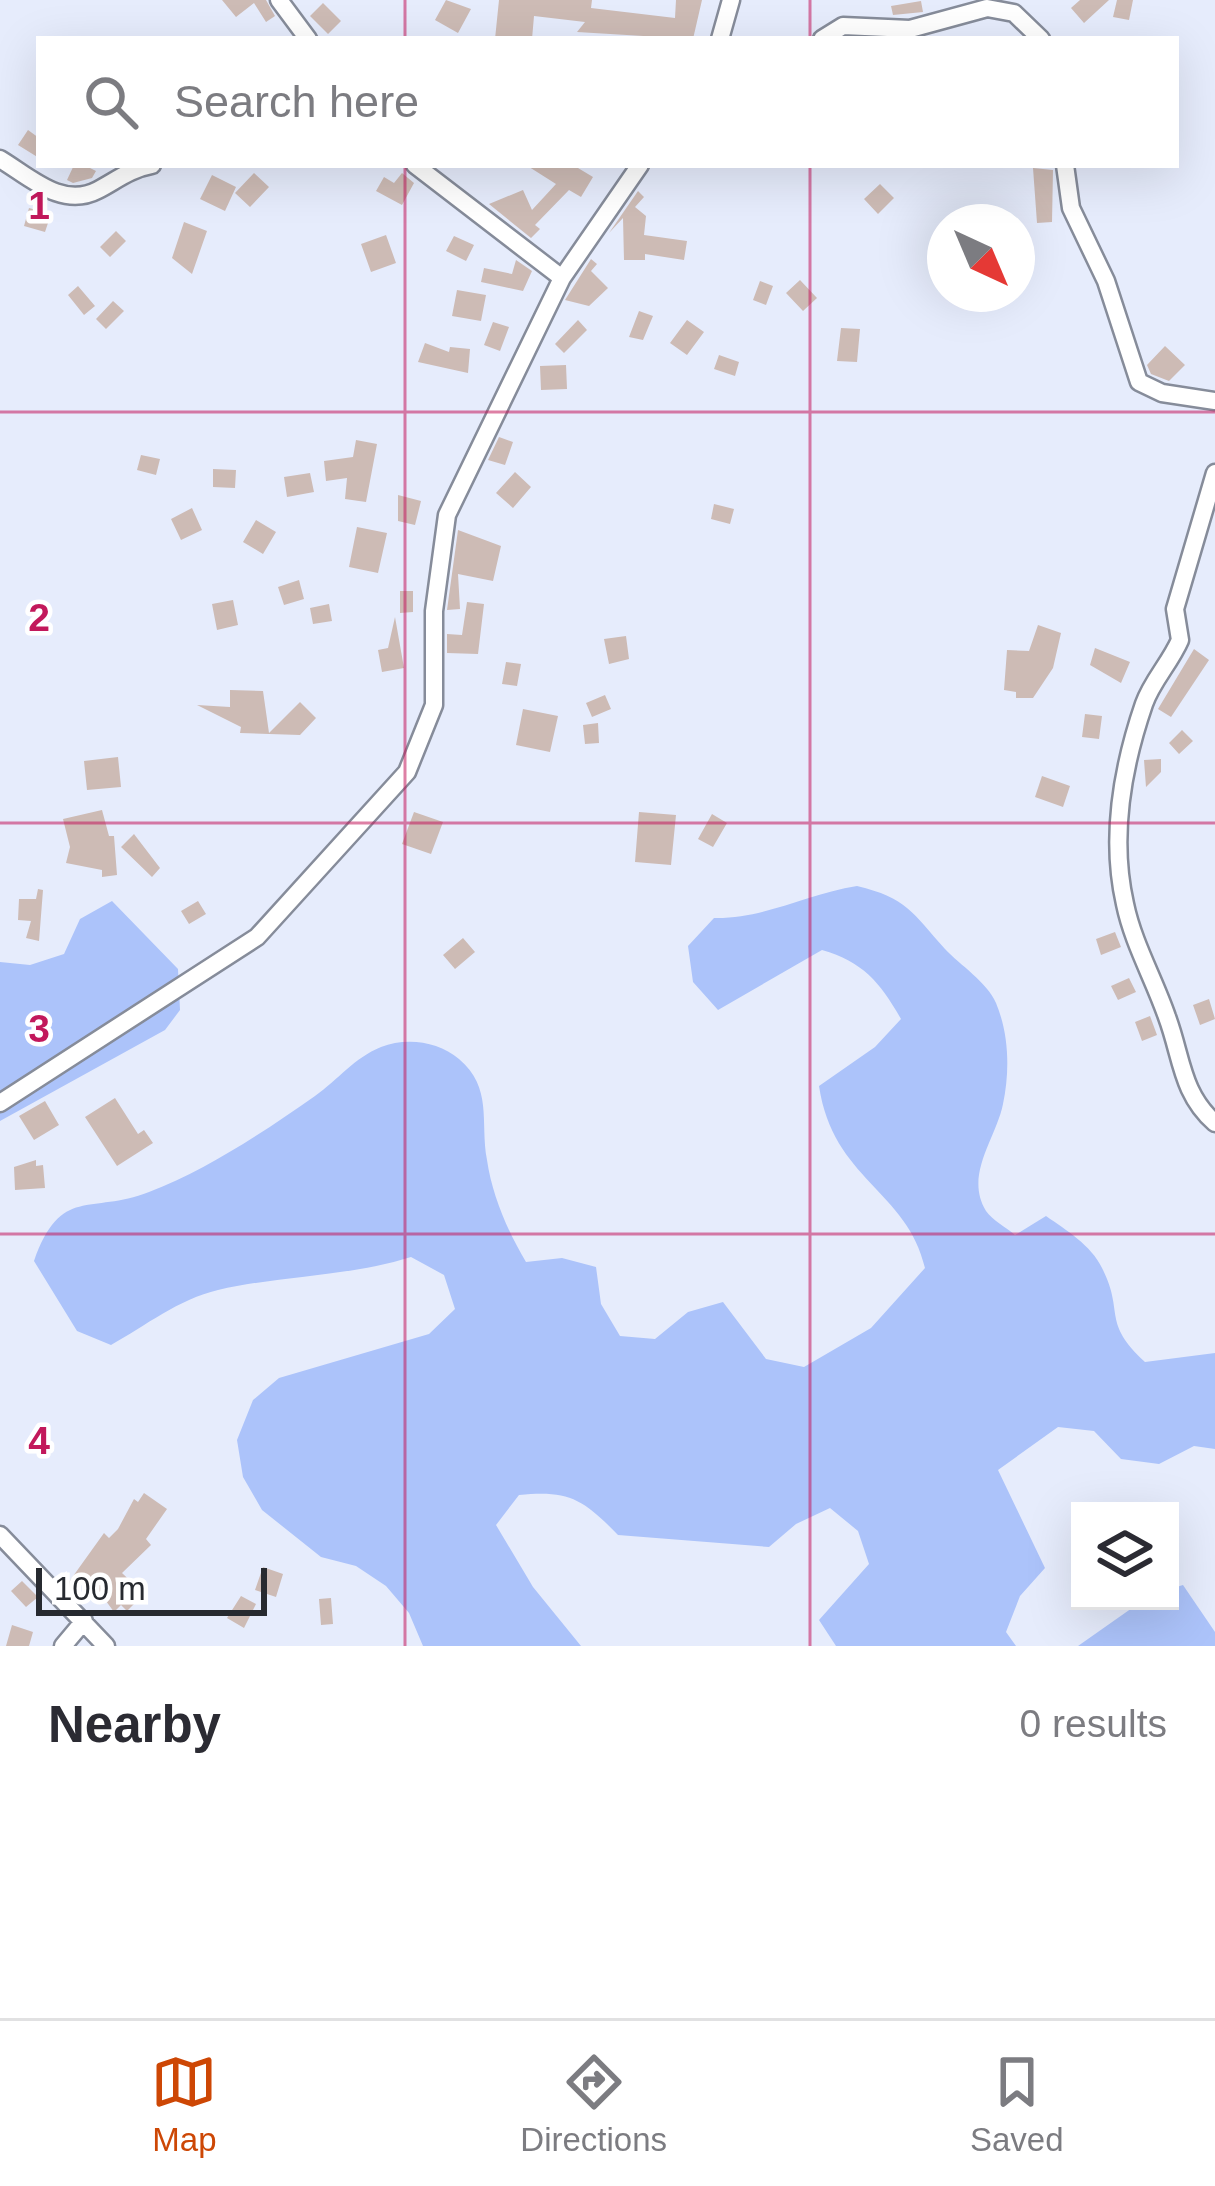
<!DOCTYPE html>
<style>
body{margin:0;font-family:Helvetica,sans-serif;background:#f7f7f7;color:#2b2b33}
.controls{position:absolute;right:36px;bottom:36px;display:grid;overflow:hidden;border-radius:0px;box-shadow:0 12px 48px #0002}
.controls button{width:108px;height:108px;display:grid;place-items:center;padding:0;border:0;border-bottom:3px solid #e1e1e2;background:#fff;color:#2b2b33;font:60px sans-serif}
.compass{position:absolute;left:927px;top:204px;width:108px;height:108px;border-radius:50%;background:#fff;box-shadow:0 12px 48px #0002;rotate:136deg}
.scale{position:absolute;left:36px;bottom:30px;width:231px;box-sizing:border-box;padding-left:12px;border:6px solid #272a30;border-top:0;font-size:33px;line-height:42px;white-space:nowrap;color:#272a30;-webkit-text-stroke:9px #fff;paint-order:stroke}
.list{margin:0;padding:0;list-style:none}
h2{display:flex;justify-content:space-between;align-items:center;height:156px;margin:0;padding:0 48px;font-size:51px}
h2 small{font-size:39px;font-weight:400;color:#7c7c81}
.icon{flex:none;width:66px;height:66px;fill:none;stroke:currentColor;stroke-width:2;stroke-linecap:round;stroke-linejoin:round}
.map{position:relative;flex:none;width:1215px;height:1646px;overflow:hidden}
.search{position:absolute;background:#fff;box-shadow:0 12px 48px #0002;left:36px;right:36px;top:36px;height:132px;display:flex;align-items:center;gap:30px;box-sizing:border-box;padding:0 42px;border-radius:0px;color:#7c7c81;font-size:45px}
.sheet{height:372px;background:#fff}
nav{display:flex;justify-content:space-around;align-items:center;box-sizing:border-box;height:168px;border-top:3px solid #e1e1e2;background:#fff;font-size:33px;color:#7c7c81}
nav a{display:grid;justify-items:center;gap:6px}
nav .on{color:#cd4705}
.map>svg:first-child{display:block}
.green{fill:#acc3fa}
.building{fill:#cdbbb5}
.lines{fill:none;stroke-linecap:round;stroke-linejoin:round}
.street-casing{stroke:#868c9a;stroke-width:21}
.street{stroke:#fff;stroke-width:16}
.grid{fill:none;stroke:#c2185b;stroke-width:3;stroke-opacity:0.55}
.grid-label{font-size:39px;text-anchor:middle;font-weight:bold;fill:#c2185b;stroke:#fff;stroke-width:9;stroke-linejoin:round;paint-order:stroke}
</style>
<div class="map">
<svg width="1215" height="1646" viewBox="0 0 1215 1646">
<rect width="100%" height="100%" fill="#e6ecfc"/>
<path class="green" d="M857 886C907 898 912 912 945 949 960 965 987 982 996 1003 1009 1034 1010 1071 1003 1104 996 1139 964 1175 986 1211 992 1220 1007 1228 1015 1235L1046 1216C1066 1230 1091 1245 1102 1268 1125 1313 1101 1321 1145 1362L1215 1353V1449L1194 1446 1159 1464 1121 1459 1094 1431 1058 1427 998 1470 1045 1568 1020 1596 1006 1632 1016 1646H836L819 1620 869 1564 858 1531 830 1508 796 1524 769 1547 618 1535C583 1499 569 1490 519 1495L496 1525 533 1587 581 1646H423L409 1613 386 1586 356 1566 321 1557 262 1510 243 1477 237 1440 253 1400 279 1378 429 1334 455 1309 444 1275 411 1257C348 1277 282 1275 218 1290 179 1299 145 1326 111 1345L77 1331 34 1261C61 1185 90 1215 149 1192 207 1170 265 1131 315 1096 339 1079 354 1058 381 1047 406 1037 438 1041 459 1059 493 1088 480 1121 487 1160 492 1195 508 1232 526 1262L562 1258 596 1267 601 1304 620 1336 655 1339 688 1312 723 1302 766 1359 804 1367 871 1328 925 1268C907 1190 833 1180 819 1086L875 1047 901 1019C880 982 863 962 822 950L718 1010 693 982 688 946 714 918C764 919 807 894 857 886Z
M112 901 178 969 180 1010 165 1030 0 1121V962L30 965 64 954 80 919Z
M1183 1585 1215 1632V1646H1078L1142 1601H1170V1589Z"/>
<path class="building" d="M222 0H266L275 16 266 22 254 3 236 17Z
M446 0 471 9 458 33 435 20Z
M499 0H592L591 8 675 18 676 0H702L693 39 577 32 585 22 534 16 532 39H495Z
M1080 0H1109L1084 23 1071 8Z
M1117 0H1133L1129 20 1113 17Z
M921 1 923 12 893 15 891 6Z
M323 3 341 21 328 34 310 16Z
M28 130 39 138V158L18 145Z
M74 165H84L96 171 92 178 73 183 67 180Z
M526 165H573L593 177 581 197 569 190 535 225 540 229 531 238 489 204 523 190 532 210 556 184Z
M1033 168 1053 170 1052 222 1037 223Z
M254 173 269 187 250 207 235 193Z
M402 173 414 183 402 205 376 191 384 177 394 183Z
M212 175 236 187 225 211 200 199Z
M880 184 894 198 878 214 864 199Z
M638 191 644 197 635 207 646 216 644 235 687 241 684 260 645 254V260H624L623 218 609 233Z
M29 208 51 214 45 232 24 226Z
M184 222 207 231 192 274 172 258Z
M116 231 126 241 110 257 100 247Z
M386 235 396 263 371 272 361 244Z
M454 236 474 245 466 261 446 251Z
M591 259 597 264 591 271 608 288 589 306 565 300Z
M516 260 532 271 523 291 481 282 484 268 512 274Z
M800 280 817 298 803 311 786 293Z
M760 281 773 286 766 305 753 300Z
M78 286 95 306 84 315 68 295Z
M457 290 486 295 481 321 452 316Z
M113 301 124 311 106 329 96 319Z
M639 311 653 316 643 340 629 337Z
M578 320 587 330 564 353 555 344Z
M687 320 704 332 687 355 670 343Z
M493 322 509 327 500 351 484 345Z
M841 328 860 329 857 362 837 361Z
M425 343 449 352 450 347 470 349 468 373 418 362Z
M1165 346 1185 365 1169 381 1151 374 1147 365Z
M719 355 739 362 735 376 714 369Z
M566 365 567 389 541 390 540 366Z
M499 437 513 442 505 465 488 460Z
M356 440 377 444 366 502 345 499 347 478 326 481 324 461 353 457Z
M141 455 160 459 156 475 137 470Z
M213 469 236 470 235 488 213 487Z
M515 472 531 487 513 508 496 493Z
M310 473 314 492 287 497 284 477Z
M398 495 421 501 415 525 398 521Z
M714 504 734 509 730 524 711 519Z
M192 508 202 530 181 540 171 519Z
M256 520 276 532 263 554 243 542Z
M357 527 387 533 378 573 349 567Z
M458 530 501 546 493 581 458 574 460 609 447 610Z
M299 580 304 599 284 605 278 587Z
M400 591H413V612L400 613Z
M233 600 238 625 217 630 212 604Z
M467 602 484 604 478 654 447 653V634L462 635Z
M329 604 332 621 313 624 310 608Z
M395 617 404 668 382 672 378 650 388 648Z
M1038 625 1061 633 1053 668 1033 698H1016V692L1004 690 1007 650 1029 651Z
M626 636 629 659 609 664 604 639Z
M1095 648 1130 662 1121 683 1090 665Z
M1194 649 1209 660 1171 717 1158 709Z
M506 662 521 664 517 686 502 684Z
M230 690 263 691 269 733 300 702 316 718 300 735 240 733 241 727 197 705 230 707Z
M605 695 611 709 592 717 586 703Z
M523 709 558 716 550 752 516 745Z
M1085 714 1102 716 1099 739 1082 737Z
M598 723 599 743 585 744 583 725Z
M1182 730 1193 741 1179 754 1169 743Z
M118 757 121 787 87 790 84 761Z
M1161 759V772L1146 787 1144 760Z
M1042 776 1070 786 1063 807 1035 797Z
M102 810 109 836H114L117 875 102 877V870L66 863 70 847 63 819Z
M414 812 443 822 431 854 402 844Z
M639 812 676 815 671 865 635 862Z
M712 814 727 823 713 847 698 839Z
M134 834 160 868 152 877 121 847Z
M38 889 43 890 39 941 26 938 31 921 18 920 19 899H36Z
M198 901 206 914 189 924 181 911Z
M1115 932 1121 947 1101 955 1096 939Z
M463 938 475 952 455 969 443 955Z
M1129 978 1136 992 1118 1000 1111 986Z
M1209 999 1215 1019 1200 1025 1193 1005Z
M1150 1016 1157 1035 1142 1041 1135 1022Z
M115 1098 138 1134 144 1130 153 1143 117 1166 85 1117Z
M45 1101 59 1125 34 1140 19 1116Z
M36 1160V1166L43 1165 45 1188 15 1190 14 1167Z
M144 1493 167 1509 146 1539 151 1545 122 1573 144 1594 127 1611 121 1605 114 1612 87 1575 71 1591 66 1586 104 1533 109 1538 118 1529 134 1499 138 1502Z
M263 1567 283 1574 276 1597 255 1590Z
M22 1581 38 1597 26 1607 11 1591Z
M241 1596 256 1604 244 1628 227 1618Z
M331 1598 333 1624 321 1625 319 1599Z
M12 1625 33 1632 29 1646H6Z"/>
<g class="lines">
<defs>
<path id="street" d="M279 0 308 39
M720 39 731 0
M822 39 843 26 910 29 987 8 1014 13 1041 39
M0 159C30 177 62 209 98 190 117 180 130 169 152 165
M415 165 562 278
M1065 165 1071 208 1106 281 1139 382 1162 393 1215 401
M1215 473 1175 609 1180 640C1170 663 1152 681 1144 704 1122 768 1110 838 1125 904 1133 943 1154 979 1167 1017 1182 1057 1181 1093 1215 1123
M0 1103 257 937 407 772 434 705V611L447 515 562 278 640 165
M0 1535 106 1646
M63 1646 84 1621"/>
</defs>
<use href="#street" class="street-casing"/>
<use href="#street" class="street"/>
</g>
<path class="grid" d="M405 0V39M810 0V39M405 165V1646M810 165V1646M0 412H1215M0 823H1215M0 1234H1215"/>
<g class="grid-label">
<text x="39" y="219">1</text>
<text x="39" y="631">2</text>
<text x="39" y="1042">3</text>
<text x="39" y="1454">4</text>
</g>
</svg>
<div class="controls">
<button><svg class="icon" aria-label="layers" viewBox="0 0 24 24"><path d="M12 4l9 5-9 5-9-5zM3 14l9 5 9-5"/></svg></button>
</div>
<svg class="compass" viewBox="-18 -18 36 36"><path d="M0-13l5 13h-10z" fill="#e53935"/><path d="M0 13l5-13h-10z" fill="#7c7c81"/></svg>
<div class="scale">100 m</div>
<div class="search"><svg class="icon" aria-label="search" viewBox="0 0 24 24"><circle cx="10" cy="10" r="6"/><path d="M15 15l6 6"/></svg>Search here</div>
</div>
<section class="sheet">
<h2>Nearby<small>0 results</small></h2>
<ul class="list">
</ul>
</section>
<nav>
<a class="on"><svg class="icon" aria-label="map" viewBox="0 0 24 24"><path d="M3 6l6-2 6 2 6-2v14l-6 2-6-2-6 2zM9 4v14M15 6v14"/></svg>Map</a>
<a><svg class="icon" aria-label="directions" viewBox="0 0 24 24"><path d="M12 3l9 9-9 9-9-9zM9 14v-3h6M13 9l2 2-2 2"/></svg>Directions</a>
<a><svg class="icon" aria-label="saved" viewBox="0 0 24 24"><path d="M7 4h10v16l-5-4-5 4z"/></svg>Saved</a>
</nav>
